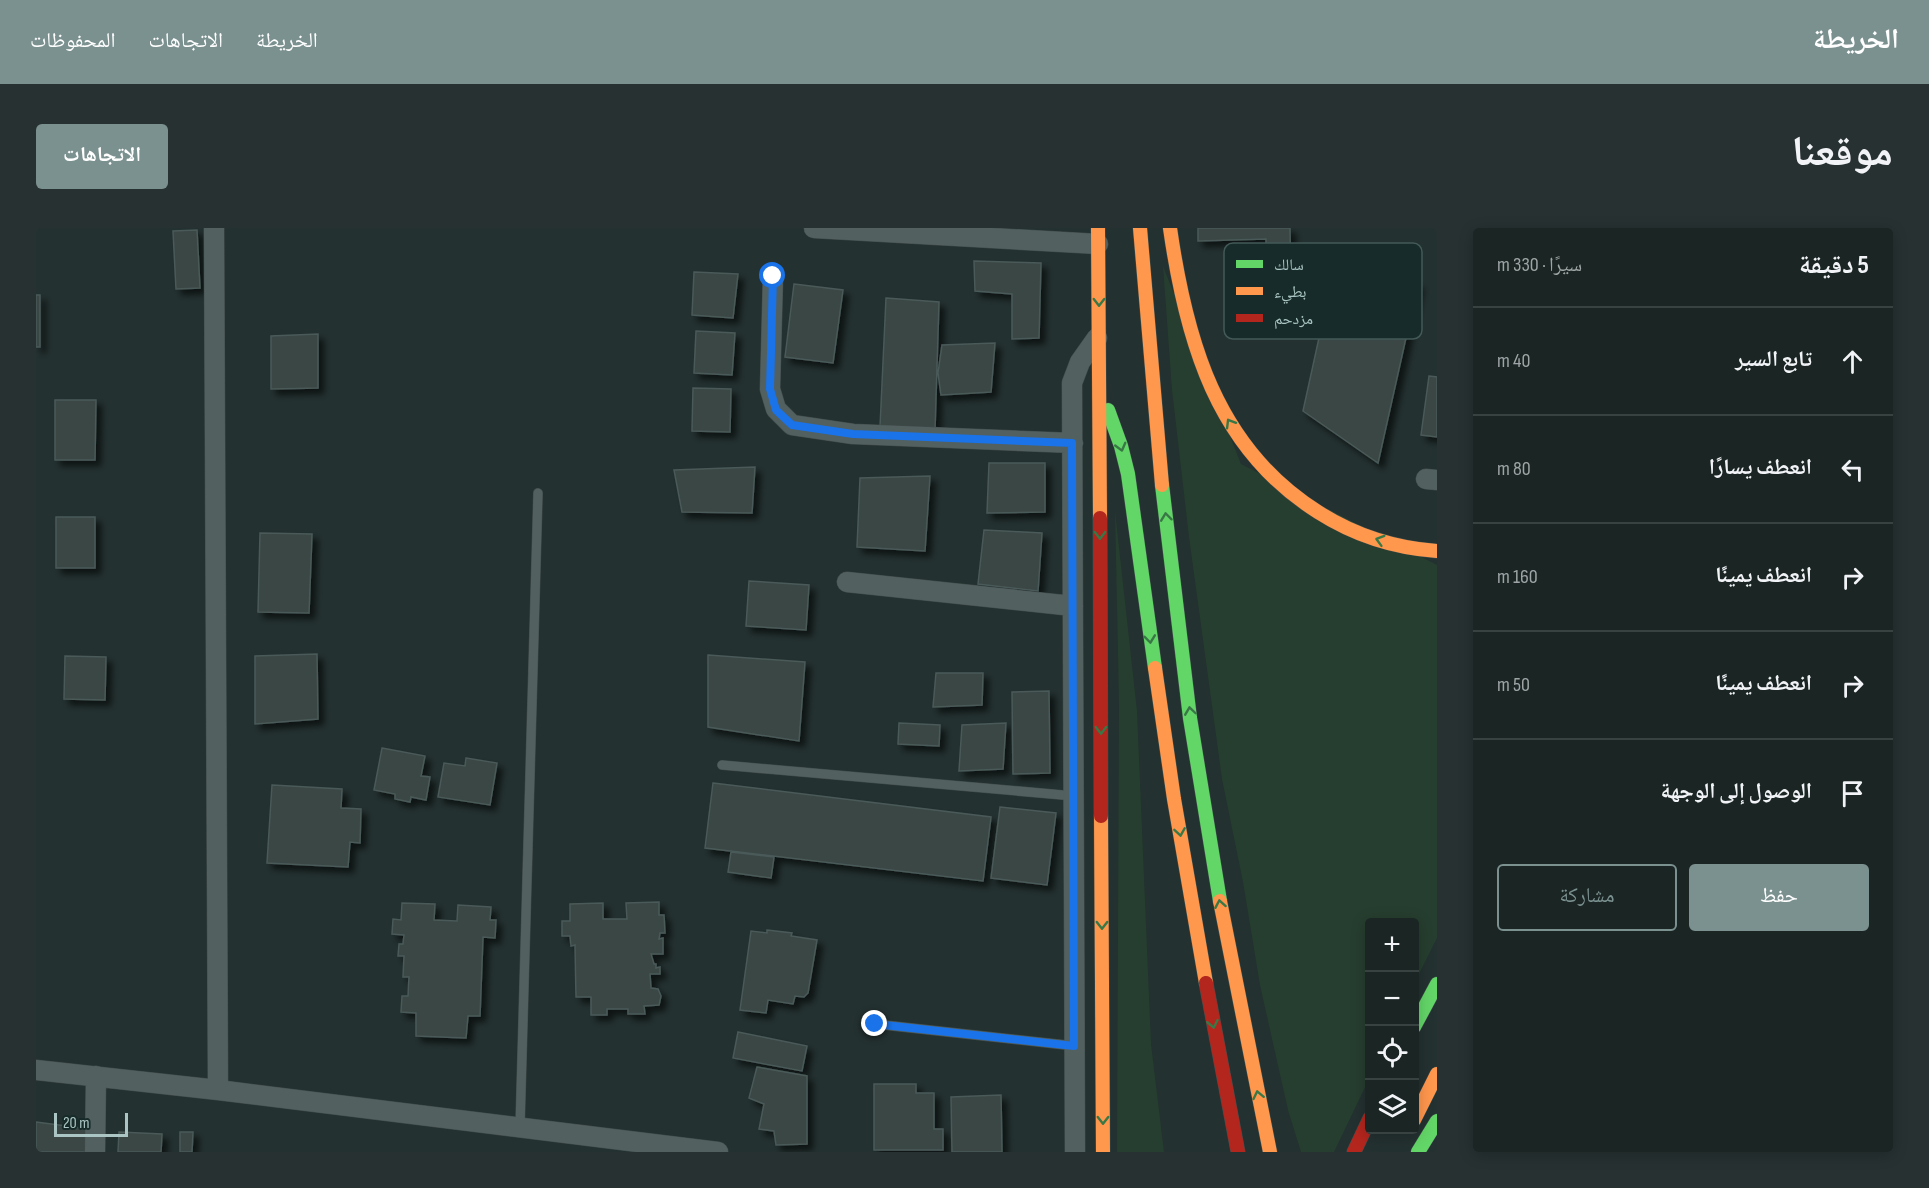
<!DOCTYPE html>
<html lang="ar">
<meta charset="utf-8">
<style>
body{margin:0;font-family:"Sofia Sans Condensed","Noto Naskh Arabic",sans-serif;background:#273131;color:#f1f3f6;direction:rtl}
.controls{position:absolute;right:18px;bottom:18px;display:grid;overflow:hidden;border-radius:6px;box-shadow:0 3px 15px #0003}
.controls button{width:54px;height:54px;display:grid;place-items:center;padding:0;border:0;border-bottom:2px solid #384241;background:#1a2524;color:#f1f3f6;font:30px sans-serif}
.scale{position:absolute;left:18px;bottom:15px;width:74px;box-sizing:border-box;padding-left:6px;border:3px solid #aac5c4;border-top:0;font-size:16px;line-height:21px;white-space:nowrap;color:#aac5c4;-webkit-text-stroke:4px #172c2a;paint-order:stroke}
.stop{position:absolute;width:18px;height:18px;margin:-14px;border:4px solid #1a73e8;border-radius:50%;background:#fff}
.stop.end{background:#1a73e8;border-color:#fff;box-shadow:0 2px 6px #0008}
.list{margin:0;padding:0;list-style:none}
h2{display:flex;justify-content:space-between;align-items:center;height:78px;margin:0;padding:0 24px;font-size:26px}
h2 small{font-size:20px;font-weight:400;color:#9fa5a6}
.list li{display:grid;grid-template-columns:39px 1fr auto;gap:18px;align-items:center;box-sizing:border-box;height:108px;padding:0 24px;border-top:2px solid #384241}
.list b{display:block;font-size:22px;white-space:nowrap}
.list em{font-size:20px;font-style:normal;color:#9fa5a6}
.actions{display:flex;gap:12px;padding:18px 24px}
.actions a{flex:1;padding:14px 0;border:2px solid #7b9190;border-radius:6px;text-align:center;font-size:21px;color:#7b9190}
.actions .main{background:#7b9190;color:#fff}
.icon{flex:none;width:33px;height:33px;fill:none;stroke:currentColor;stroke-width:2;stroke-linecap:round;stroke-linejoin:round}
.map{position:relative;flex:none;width:1401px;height:924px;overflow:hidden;direction:ltr;border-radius:6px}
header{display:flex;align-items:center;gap:36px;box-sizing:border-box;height:84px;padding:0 30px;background:#7b9190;color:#fff}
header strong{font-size:28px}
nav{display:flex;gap:33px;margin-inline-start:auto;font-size:21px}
.intro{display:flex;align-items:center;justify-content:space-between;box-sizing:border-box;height:144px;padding:0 36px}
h1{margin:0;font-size:42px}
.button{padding:15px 27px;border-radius:6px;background:#7b9190;color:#fff;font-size:21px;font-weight:700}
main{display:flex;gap:36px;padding:0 36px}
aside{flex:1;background:#1a2524;border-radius:6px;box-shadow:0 3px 15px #0003}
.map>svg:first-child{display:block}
.green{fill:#263e2f}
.building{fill:#3a4645;stroke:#4a5a58;stroke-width:1.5;filter:url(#shadow)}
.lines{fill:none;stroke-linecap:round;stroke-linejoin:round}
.lane-casing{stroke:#414c4b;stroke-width:10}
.street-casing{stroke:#414c4b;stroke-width:21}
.fast-casing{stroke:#3f4e4c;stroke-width:15}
.slow-casing{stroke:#3f4e4c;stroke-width:15}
.jam-casing{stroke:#3f4e4c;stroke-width:15}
.lane{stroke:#526060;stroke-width:9}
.street{stroke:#526060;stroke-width:20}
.fast{stroke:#63d668;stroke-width:14}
.slow{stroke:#ff974d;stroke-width:14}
.jam{stroke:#b3261e;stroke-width:14}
.oneway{stroke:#397846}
.route{stroke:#1a73e8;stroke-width:8}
.key{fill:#172c2a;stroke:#435a58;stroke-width:1.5}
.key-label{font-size:16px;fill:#aac5c4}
</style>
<header>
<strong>الخريطة</strong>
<nav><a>الخريطة</a><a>الاتجاهات</a><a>المحفوظات</a></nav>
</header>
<div class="intro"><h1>موقعنا</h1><a class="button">الاتجاهات</a></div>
<main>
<aside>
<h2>5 دقيقة<small>سيرًا · 330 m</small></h2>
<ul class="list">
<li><svg class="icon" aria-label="ahead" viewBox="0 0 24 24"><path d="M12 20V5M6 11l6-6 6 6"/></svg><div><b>تابع السير</b></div><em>40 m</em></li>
<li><svg class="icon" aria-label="left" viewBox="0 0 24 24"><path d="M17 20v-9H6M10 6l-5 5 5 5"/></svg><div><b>انعطف يسارًا</b></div><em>80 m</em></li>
<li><svg class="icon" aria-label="right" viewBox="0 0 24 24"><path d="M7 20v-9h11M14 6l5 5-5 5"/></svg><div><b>انعطف يمينًا</b></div><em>160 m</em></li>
<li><svg class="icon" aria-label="right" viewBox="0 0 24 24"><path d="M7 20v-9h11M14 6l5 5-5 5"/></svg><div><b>انعطف يمينًا</b></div><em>50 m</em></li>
<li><svg class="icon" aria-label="arrive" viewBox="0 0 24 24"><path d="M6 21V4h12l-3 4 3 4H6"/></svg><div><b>الوصول إلى الوجهة</b></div></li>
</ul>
<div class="actions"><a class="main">حفظ</a><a>مشاركة</a></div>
</aside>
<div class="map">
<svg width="1401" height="924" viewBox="0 0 1401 924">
<defs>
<filter id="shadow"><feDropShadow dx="5.5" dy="5.5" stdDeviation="3" flood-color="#0009"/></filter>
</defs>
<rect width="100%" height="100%" fill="#233130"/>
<path class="green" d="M1127 38 1205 236 1401 337V710L1379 754 1378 694H1334L1333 851 1298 924H1265L1252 882 1224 757 1207 654 1186 551 1153 309 1136 162Z
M1079 283 1101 483 1115 816 1128 924H1081L1083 475Z"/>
<path class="building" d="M1162 0H1254L1255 69 1231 70 1230 11 1162 13Z
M161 2 164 60 140 61 137 3Z
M938 33 1005 35 1003 110 976 111V66L939 63Z
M1299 37 1382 56 1342 235 1267 183Z
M658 44 702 46 697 90 656 87Z
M758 56 807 62 797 135 749 129Z
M0 67H4V119H0Z
M850 70 903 74 899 202 844 199Z
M660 103 699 105 696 147 658 145Z
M282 106V160L235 161V108Z
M959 115 955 164 905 167 902 145 906 117Z
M1393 148 1401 149V209L1385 207Z
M657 160 695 161 694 204 656 203Z
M19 172H60L59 232H19Z
M953 235H1009V284L951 285Z
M719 239 716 285 646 284 638 242Z
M894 248 889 323 821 319 824 250Z
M20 289H59V340H20Z
M948 302 1006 305 1002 363 942 356Z
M224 305 276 306 273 385 222 384Z
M713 353 773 357 770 402 710 398Z
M281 426 282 491 219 496V428Z
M672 427 769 434 763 513 672 499Z
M29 428 70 429 69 472 28 471Z
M900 445H947L946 477 897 479Z
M1013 463 1014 545 977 546 976 464Z
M863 495 904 497 903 518 862 516Z
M970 495 967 541 923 543 926 497Z
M346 520 389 528 385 548 394 549 390 572 375 569 374 574 359 571V566L338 562Z
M430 530 461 535 454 577 402 569 408 535 429 538Z
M677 555 955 589 947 653 669 620Z
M236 557 306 561 305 580 325 581 324 615 314 614 312 639 231 635Z
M964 579 1020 585 1011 657 955 650Z
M695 624 738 629 735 650 692 644Z
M623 674V687H628L629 705H624L623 711 627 710V726H615L618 736H620V740L624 739V746H614L615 760 622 761 625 768 623 777 608 778 609 786H592V781H571V787H555V769H540L539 717 535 718 534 708H526V693H534V676L567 675V691H591L590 675Z
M366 675 399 676 398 692 421 693 422 677 455 679 454 692H460L459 710 447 709 444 788H432L430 810 380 808V785L365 784 366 768H372L373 749H367L368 728H362L363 716H367L368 707 356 706 357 691 365 692Z
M731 702 756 705 755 708 781 712 772 765 768 769 759 768 757 776 732 772 730 785 704 782 715 703 731 705Z
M702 804 771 818 766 843 697 830Z
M721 839 771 848V916L740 917 738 903 723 901 728 876 713 870Z
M838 856H880V865H898V901H907V922H838Z
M965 867 966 924H916L915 869Z
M0 894 53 901V924H0Z
M83 904 126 906 125 924H82Z
M144 904H157L156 924H144Z"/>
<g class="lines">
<defs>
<path id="lane" d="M686 537 1038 568
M839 796 1039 818
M484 899 502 265"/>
<path id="street" d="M178 0 182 862
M778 0 1062 16
M737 48 734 161 740 181 756 197 817 206 1037 215
M1390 251 1401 252
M811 354 1037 378
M0 842 182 862 682 924
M59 924 60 848
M1039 924 1036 155 1044 134 1061 110"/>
<path id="fast" d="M1072 182 1085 218 1092 246 1119 440
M1126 257 1154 490 1184 673
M1378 799 1401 756
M1382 924 1401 893"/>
<path id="slow" d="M1062 0 1064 290
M1104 0 1126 257
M1134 0C1150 112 1180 220 1282 284 1318 307 1358 320 1401 323
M1119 440 1138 571 1170 755
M1065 588 1067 924
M1184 673 1234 924
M1378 892 1401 846"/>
<path id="jam" d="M1064 290 1065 588
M1170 755 1202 924
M1318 924 1334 890"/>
</defs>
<use href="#lane" class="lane-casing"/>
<use href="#street" class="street-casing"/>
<use href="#fast" class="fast-casing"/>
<use href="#slow" class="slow-casing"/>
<use href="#jam" class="jam-casing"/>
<use href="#lane" class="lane"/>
<use href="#street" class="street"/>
<use href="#fast" class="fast"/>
<use href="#slow" class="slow"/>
<use href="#jam" class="jam"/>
</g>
<defs><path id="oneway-chevron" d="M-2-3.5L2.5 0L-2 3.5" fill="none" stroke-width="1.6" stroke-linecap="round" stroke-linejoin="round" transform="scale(1.5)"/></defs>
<g class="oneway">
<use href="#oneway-chevron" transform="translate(1063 74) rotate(90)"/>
<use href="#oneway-chevron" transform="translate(1194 195) rotate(-121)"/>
<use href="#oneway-chevron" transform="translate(1085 219) rotate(75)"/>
<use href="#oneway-chevron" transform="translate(1130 289) rotate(-97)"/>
<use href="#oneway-chevron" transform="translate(1064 307) rotate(90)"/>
<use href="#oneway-chevron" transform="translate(1344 312) rotate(-164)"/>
<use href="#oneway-chevron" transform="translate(1114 411) rotate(83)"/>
<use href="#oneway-chevron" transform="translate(1154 483) rotate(-98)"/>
<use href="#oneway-chevron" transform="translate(1065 502) rotate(90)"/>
<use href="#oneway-chevron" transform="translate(1144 604) rotate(81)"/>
<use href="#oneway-chevron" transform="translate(1184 676) rotate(-100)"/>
<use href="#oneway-chevron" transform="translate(1066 697) rotate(90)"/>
<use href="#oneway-chevron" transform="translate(1177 796) rotate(79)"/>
<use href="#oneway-chevron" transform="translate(1222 867) rotate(-102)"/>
<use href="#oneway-chevron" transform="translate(1067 892) rotate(90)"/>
</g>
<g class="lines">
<path class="route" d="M737 48 734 161 740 182 756 197 817 206 1036 215 1038 818 839 796"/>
</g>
<rect x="1188" y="15" width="198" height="96" rx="9" class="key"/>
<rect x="1200" y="32" width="27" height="8" fill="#63d668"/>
<rect x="1200" y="59" width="27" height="8" fill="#ff974d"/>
<rect x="1200" y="86" width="27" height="8" fill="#b3261e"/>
<g class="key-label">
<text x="1238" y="42">سالك</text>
<text x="1238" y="69">بطيء</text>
<text x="1238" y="96">مزدحم</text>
</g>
</svg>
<div class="controls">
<button>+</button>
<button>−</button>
<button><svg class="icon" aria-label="locate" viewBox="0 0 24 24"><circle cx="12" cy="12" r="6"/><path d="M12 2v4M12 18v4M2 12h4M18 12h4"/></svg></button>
<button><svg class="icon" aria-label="layers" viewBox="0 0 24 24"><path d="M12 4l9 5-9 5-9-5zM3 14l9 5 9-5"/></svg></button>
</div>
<div class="scale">20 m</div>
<div class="stop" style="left:737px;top:48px"></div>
<div class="stop end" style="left:839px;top:796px"></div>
</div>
</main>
